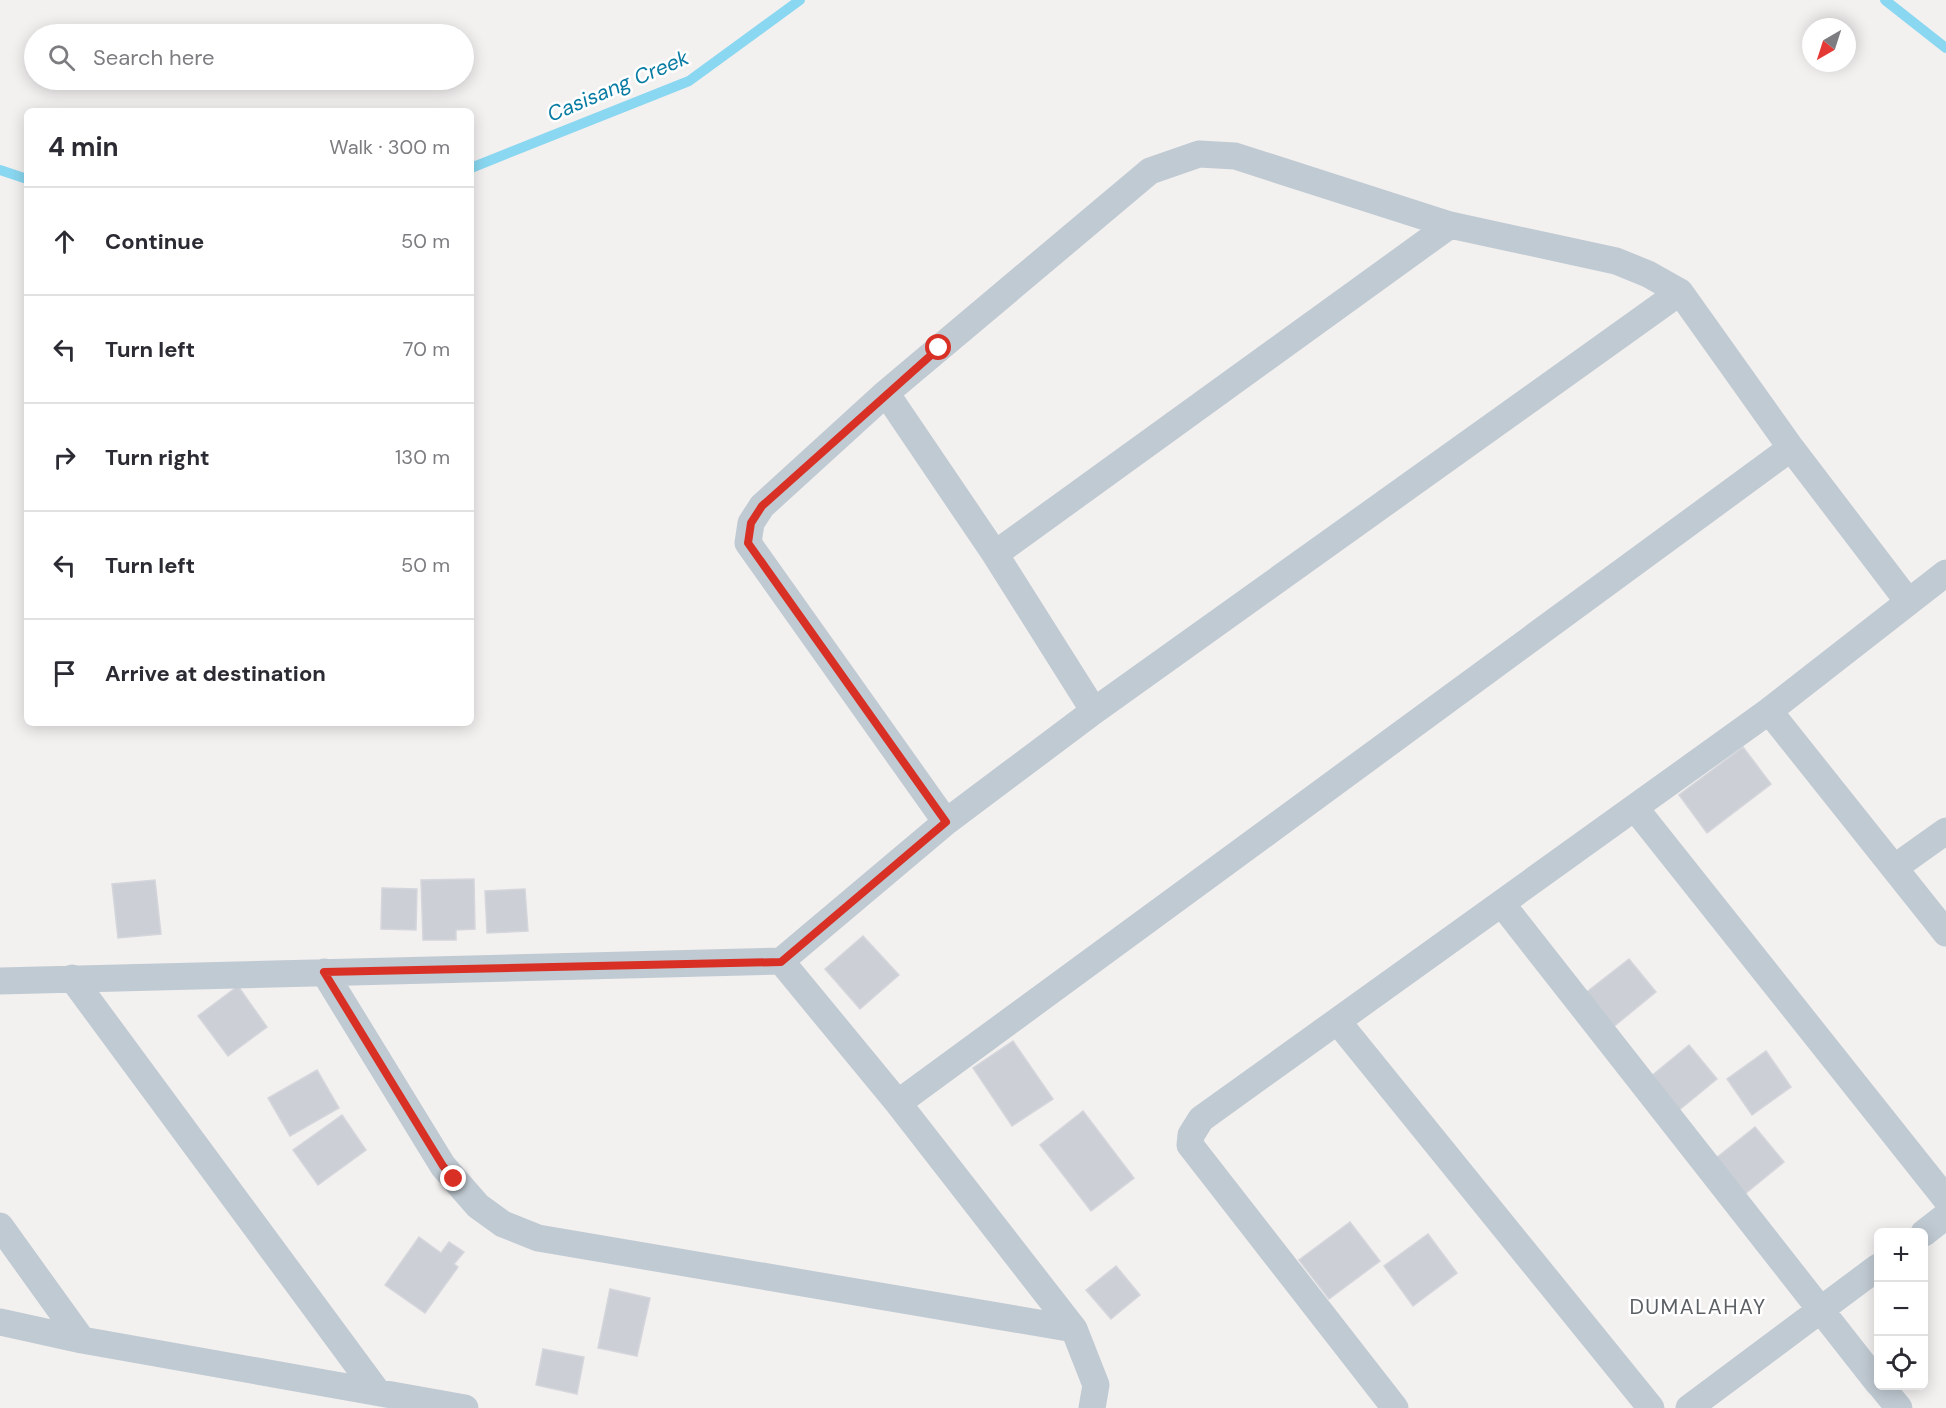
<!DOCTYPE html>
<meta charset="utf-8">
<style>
body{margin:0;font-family:"DM Sans",sans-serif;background:#f2f2f3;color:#2b2b33}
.controls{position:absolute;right:18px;bottom:18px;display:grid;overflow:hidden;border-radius:9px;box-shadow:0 3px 15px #0003}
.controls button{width:54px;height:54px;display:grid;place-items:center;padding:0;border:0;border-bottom:2px solid #e1e1e2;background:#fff;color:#2b2b33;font:30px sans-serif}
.compass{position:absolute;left:1802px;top:18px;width:54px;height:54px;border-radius:50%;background:#fff;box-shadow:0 3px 15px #0003;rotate:219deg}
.stop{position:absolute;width:18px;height:18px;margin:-14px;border:4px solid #d93025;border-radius:50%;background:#fff}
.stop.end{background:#d93025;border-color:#fff;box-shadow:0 2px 6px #0008}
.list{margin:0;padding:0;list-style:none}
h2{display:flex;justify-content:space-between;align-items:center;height:78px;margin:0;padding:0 24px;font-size:26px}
h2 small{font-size:20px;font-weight:400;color:#7c7c81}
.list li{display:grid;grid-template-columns:39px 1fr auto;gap:18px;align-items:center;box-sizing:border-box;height:108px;padding:0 24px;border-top:2px solid #e1e1e2}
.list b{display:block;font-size:22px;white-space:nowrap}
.list em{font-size:20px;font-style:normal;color:#7c7c81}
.icon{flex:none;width:33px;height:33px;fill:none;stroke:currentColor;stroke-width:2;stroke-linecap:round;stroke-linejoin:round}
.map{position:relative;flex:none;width:1946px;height:1408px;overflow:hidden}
.search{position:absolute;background:#fff;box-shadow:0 3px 15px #0003;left:24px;top:24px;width:450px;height:66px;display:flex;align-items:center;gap:15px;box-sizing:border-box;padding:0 21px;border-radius:33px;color:#7c7c81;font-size:22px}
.panel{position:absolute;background:#fff;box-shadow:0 3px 15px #0003;left:24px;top:108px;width:450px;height:618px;border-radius:9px}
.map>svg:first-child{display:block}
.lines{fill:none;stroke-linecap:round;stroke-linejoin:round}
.stream{stroke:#89d7f0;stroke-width:10}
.building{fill:#cccfd5;stroke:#d4d6dc;stroke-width:1.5}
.minor{stroke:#c0cad2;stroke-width:27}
.route{stroke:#d93025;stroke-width:8}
.labels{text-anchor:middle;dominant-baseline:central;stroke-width:5;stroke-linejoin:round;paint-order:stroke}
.water-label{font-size:21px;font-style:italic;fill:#087ca2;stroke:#fff}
.neighbourhood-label{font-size:21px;letter-spacing:1.5px;fill:#5c6065;stroke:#fff}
</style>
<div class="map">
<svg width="1946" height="1408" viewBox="0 0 1946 1408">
<rect width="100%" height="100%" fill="#f3f0f0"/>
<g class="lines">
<path class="stream" d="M1885 0 1946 48
M471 168 689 81 800 0
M0 170 27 179"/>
</g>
<path class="building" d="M1743 747 1771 784 1707 833 1679 795Z
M474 879 475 929 456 930V940H423L421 880Z
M155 880 161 934 118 938 112 884Z
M382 888 417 889 416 930 381 929Z
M525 889 528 931 487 933 485 891Z
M863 936 899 975 860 1009 825 969Z
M1629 959 1656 992 1612 1028 1584 994Z
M238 986 267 1027 228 1056 198 1016Z
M1013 1041 1053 1099 1012 1126 973 1068Z
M1689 1045 1717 1079 1678 1111 1650 1077Z
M1766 1051 1791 1087 1752 1115 1727 1079Z
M317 1070 339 1108 290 1136 268 1098Z
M1083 1111 1134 1178 1091 1211 1040 1145Z
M342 1115 366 1150 318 1185 293 1150Z
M1755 1127 1784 1162 1740 1198 1711 1162Z
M1350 1222 1380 1261 1329 1299 1299 1260Z
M1428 1234 1457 1273 1413 1306 1384 1266Z
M419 1237 441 1253 449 1242 464 1252 454 1264 458 1267 425 1313 385 1285Z
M1116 1266 1140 1295 1111 1319 1086 1290Z
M610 1289 650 1298 637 1356 598 1348Z
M543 1349 584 1357 577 1394 536 1385Z"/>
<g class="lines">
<path class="minor" d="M886 393 995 554 1094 711
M995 554 1450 225
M1769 711 1946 933
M1635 808 1946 1199
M946 822 748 543 751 523 762 506 886 393 1150 171 1199 154 1235 156 1450 225 1616 261 1648 274 1680 292 1791 448 1907 600
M1894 868 1946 831
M1502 904 1878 1383
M781 961 946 822 1094 711 1680 292
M324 972 443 1166 478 1206 503 1224 538 1238 1074 1329
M72 978 376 1390
M0 981 781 961 898 1103 1074 1329 1096 1385 1092 1408
M1338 1022 1651 1408
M898 1103 1791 448
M0 1226 82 1340
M1924 1233 1946 1216
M0 1322 82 1340 465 1408
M1881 1386 1899 1408
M1395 1408 1190 1145 1191 1135 1201 1119 1769 711 1946 573
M1689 1408 1878 1267"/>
</g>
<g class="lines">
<path class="route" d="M454 1179 443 1166 324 972 781 962 946 822 748 543 751 523 762 506 939 348"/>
</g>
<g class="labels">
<g class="water-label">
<text transform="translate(618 86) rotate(-23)">Casisang Creek</text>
</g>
<g class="neighbourhood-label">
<text x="1698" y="1307">DUMALAHAY</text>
</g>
</g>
</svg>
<div class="controls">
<button>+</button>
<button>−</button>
<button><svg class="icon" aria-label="locate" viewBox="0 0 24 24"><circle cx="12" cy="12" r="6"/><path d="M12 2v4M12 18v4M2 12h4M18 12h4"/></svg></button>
</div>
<svg class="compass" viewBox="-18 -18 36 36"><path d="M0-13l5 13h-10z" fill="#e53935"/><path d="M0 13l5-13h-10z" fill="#7c7c81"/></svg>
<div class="stop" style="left:939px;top:348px"></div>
<div class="stop end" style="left:454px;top:1179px"></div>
<div class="search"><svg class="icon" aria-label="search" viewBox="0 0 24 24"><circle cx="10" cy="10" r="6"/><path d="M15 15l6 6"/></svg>Search here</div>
<section class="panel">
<h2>4 min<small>Walk · 300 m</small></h2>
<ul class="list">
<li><svg class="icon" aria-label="ahead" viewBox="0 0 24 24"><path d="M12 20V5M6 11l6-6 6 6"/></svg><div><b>Continue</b></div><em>50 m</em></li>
<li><svg class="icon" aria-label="left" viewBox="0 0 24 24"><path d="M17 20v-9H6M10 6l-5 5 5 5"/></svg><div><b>Turn left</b></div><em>70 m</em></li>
<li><svg class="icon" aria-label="right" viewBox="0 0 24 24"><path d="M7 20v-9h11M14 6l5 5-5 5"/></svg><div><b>Turn right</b></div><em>130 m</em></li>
<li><svg class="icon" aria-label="left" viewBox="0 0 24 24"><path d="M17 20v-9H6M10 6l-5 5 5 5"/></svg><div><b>Turn left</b></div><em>50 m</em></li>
<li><svg class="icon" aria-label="arrive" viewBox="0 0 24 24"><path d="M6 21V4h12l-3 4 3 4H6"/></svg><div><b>Arrive at destination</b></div></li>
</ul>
</section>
</div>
